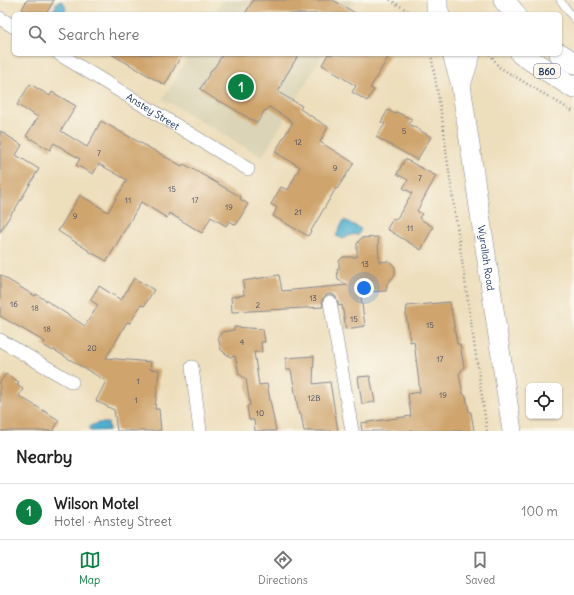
<!DOCTYPE html>
<meta charset="utf-8">
<style>
body{margin:0;font-family:Delius,sans-serif;background:#f2f2f2;color:#222}
.controls{position:absolute;right:12px;bottom:12px;display:grid;overflow:hidden;border-radius:6px;box-shadow:0 1px 3px #0004}
.controls button{width:36px;height:36px;display:grid;place-items:center;padding:0;border:0;border-bottom:1px solid #e0e0e0;background:#fff;color:#222;font:20px sans-serif}
.you{position:absolute;left:364px;top:288px;width:14px;height:14px;margin:-10px;border:3px solid #fff;border-radius:50%;background:#1a73e8;box-shadow:0 0 0 6px #1a73e833}
.badge{display:grid;place-items:center;width:26px;height:26px;border-radius:50%;background:#0b8043;color:#fff;font-size:13px;font-weight:700}
.pin{position:absolute;translate:-50% -50%;border:2px solid #fff;box-shadow:0 1px 4px #0006}
.list{margin:0;padding:0;list-style:none}
h2{display:flex;justify-content:space-between;align-items:center;height:52px;margin:0;padding:0 16px;font-size:17px}
h2 small{font-size:13px;font-weight:400;color:#767676}
.list li{display:grid;grid-template-columns:26px 1fr auto;gap:12px;align-items:center;box-sizing:border-box;height:56px;padding:0 16px;border-top:1px solid #e0e0e0}
.list b{display:block;font-size:15px;white-space:nowrap}
.list p{margin:0;font-size:13px;white-space:nowrap;color:#767676}
.list em{font-size:13px;font-style:normal;color:#767676}
.icon{flex:none;width:22px;height:22px;fill:none;stroke:currentColor;stroke-width:2;stroke-linecap:round;stroke-linejoin:round}
.map{position:relative;flex:none;width:574px;height:431px;overflow:hidden}
.search{position:absolute;background:#fff;box-shadow:0 1px 3px #0004;left:12px;right:12px;top:12px;height:44px;display:flex;align-items:center;gap:10px;box-sizing:border-box;padding:0 14px;border-radius:6px;color:#767676;font-size:15px}
.sheet{height:108px;background:#fff}
nav{display:flex;justify-content:space-around;align-items:center;box-sizing:border-box;height:56px;border-top:1px solid #e0e0e0;background:#fff;font-size:11px;color:#767676}
nav a{display:grid;justify-items:center;gap:2px}
nav .on{color:#0b8043}
.map>svg:first-child{display:block}
.built{fill:#dbd4b6}
.water{fill:#50afce;stroke:#366f96}
.building{fill:#cfa46d}
.lines{fill:none;stroke-linecap:round;stroke-linejoin:round}
.lane-casing{stroke:#84868d;stroke-width:8}
.street-casing{stroke:#84868d;stroke-width:14}
.secondary-casing{stroke:#84868d;stroke-width:20}
.primary-casing{stroke:#84868d;stroke-width:22}
.path{stroke:#84868d;stroke-width:2.5;stroke-dasharray:1 3;stroke-linecap:butt}
.lane{stroke:#fff;stroke-width:7}
.street{stroke:#fff;stroke-width:13}
.secondary{stroke:#fff;stroke-width:19}
.primary{stroke:#fff;stroke-width:21}
.labels{text-anchor:middle;dominant-baseline:central;stroke-width:3;stroke-linejoin:round;paint-order:stroke}
.number-label{font-size:8px;fill:#484c62}
.shield{fill:#fbf7ec;stroke:#5e6b89;stroke-width:1}
.shield-label{font-size:9px;font-weight:bold;fill:#1b2f5e}
.street-label{font-size:10px;fill:#1b2f5e;stroke:#fbf7ec}
</style>
<div class="map">
<svg width="574" height="431" viewBox="0 0 574 431">
<rect width="100%" height="100%" fill="#fbf7ec"/>
<filter id="ink" filterUnits="userSpaceOnUse"><feTurbulence type="fractalNoise" baseFrequency=".025" numOctaves="2"/><feDisplacementMap in="SourceGraphic" scale="8" xChannelSelector="R" yChannelSelector="G"/><feConvolveMatrix kernelMatrix="1 2 1 2 8 2 1 2 1" color-interpolation-filters="sRGB"/></filter>
<filter id="wash" filterUnits="userSpaceOnUse"><feTurbulence type="fractalNoise" baseFrequency=".012" numOctaves="4" result="noise"/><feDisplacementMap in="SourceGraphic" scale="16" xChannelSelector="R" yChannelSelector="G"/><feGaussianBlur stdDeviation="0.9" result="paint"/><feColorMatrix in="noise" values="0 0 0 0 0 0 0 0 0 0 0 0 0 0 0 0 0 1.4 0 .05"/><feComposite in="paint" operator="in"/></filter>
<g filter="url(#wash)">
<rect width="100%" height="100%" fill="#eddebc"/>
<path class="built" d="M222 0H355L347 14H214Z
M190 54H323L262 157 163 99Z"/>
<path class="water" d="M59 1 63 2C66 6 67 9 64 13L50 14 56 6V3Z
M344 220 361 229 358 235C352 234 348 235 344 239L336 236Z
M98 423H108L109 430 90 431V426Z"/>
<g id="blocks">
<path class="building" d="M27 0H54L46 14H30L22 9Z
M253 0H333L357 14H245Z
M111 54H182L165 85Z
M223 54H299L281 84 282 85 278 92 302 106 300 109 328 127 320 142 354 163 337 189 336 188 308 236 273 216 277 208 271 204 281 187 288 190 300 167 275 152 293 122 269 107 266 111 265 110 257 123 220 101 219 102 200 89 213 68H214Z
M328 54H390L370 88 374 90 367 101 352 92 356 86 322 65Z
M30 84 50 96 52 92 76 106 61 131 87 147 101 121 182 166 184 164 241 197 240 199 248 204 236 225 229 221 226 226 211 217 202 233 169 213 167 218 141 202 107 261 88 251V250L58 231 80 195 108 212 127 180 99 164 93 174 76 165 80 159 54 143 50 150 26 136 38 117 17 105Z
M388 110 395 114 396 112 412 119 409 124 431 137 417 160 376 137 385 124 381 122Z
M0 131 22 145 16 155 39 169 14 211H13L0 232Z
M405 159 436 176 417 211 422 214 419 218 433 227 421 250 387 229 393 218 396 220 412 193 403 188 408 180 397 174Z
M378 237 379 262 389 261 395 267V275L387 284 386 291 364 292 360 290 365 326 346 329 342 305 339 306 336 297 332 294H328L325 296 322 300 323 307 232 312 231 297 244 295 243 281 279 275 282 291 348 285 338 280 337 269H339V261L343 257H357V244L361 238Z
M0 275 35 296 36 294 85 326 98 305 90 300 99 286 121 300 134 278 154 290 144 306 141 305 130 323 127 322 106 358 151 362 150 369 159 370 155 409H159L161 431H117L114 410 96 401 106 381 54 350 53 351 43 345 45 342 0 316Z
M450 302 457 344H460L464 367 459 374 463 394 466 396 469 412H471L474 431H362L361 423 411 416 408 394 420 392 414 341 410 342 406 315 407 306Z
M234 327 263 329 265 342H261L262 352H254L259 385 267 384 276 431H255L254 420H249L247 406 250 405 246 379 239 374 235 356 230 357 221 350 218 337 222 332 234 330Z
M314 356 313 384 330 382 338 431H304L301 414H299L291 370H286V358Z
M6 374 19 382 17 385 23 389 19 396 59 420 53 431H0V382Z
M370 376 375 402 362 404 358 377Z"/>
</g>
</g>
<g filter="url(#ink)">
<use href="#blocks" fill-opacity="0" stroke="#84868d" stroke-width="1"/>
<g class="lines">
<defs>
<path id="lane" d="M560 0 574 19"/>
<g id="street">
<path d="M0 18 14 27"/>
<path id="s1" d="M59 54 248 169"/>
<path d="M330 302 352 431"/>
<path d="M0 340 72 382"/>
<path d="M192 367 200 431"/>
</g>
<g id="secondary">
<path id="s2" d="M452 54 461 85 512 431"/>
<path d="M461 85 471 54"/>
</g>
<path id="primary" d="M437 0V9L439 14
M504 0 515 14
M521 54 574 88
M560 54 574 63"/>
</defs>
<use href="#lane" class="lane-casing"/>
<use href="#street" class="street-casing"/>
<use href="#secondary" class="secondary-casing"/>
<use href="#primary" class="primary-casing"/>
<path class="path" d="M390 0 413 14
M431 54 444 130 447 158 487 431
M490 54 499 67 574 112"/>
<use href="#lane" class="lane"/>
<use href="#street" class="street"/>
<use href="#secondary" class="secondary"/>
<use href="#primary" class="primary"/>
</g>
</g>
<g class="labels">
<g class="number-label">
<text x="404" y="131">5</text>
<text x="298" y="142">12</text>
<text x="99" y="153">7</text>
<text x="335" y="168">9</text>
<text x="420" y="178">7</text>
<text x="172" y="189">15</text>
<text x="128" y="200">11</text>
<text x="195" y="200">17</text>
<text x="229" y="207">19</text>
<text x="298" y="212">21</text>
<text x="75" y="216">9</text>
<text x="410" y="228">11</text>
<text x="365" y="264">13</text>
<text x="313" y="298">13</text>
<text x="14" y="304">16</text>
<text x="258" y="305">2</text>
<text x="35" y="308">18</text>
<text x="354" y="319">15</text>
<text x="430" y="325">15</text>
<text x="47" y="329">18</text>
<text x="242" y="342">4</text>
<text x="92" y="348">20</text>
<text x="440" y="359">17</text>
<text x="138" y="381">1</text>
<text x="443" y="395">19</text>
<text x="314" y="398">12B</text>
<text x="136" y="400">1</text>
<text x="260" y="413">10</text>
</g>
<rect class="shield" x="534" y="64" width="26" height="14" rx="3"/>
<g class="shield-label">
<text x="547" y="71">B60</text>
</g>
<g class="street-label">
<text stroke="none"><textPath href="#s1" startOffset="110">Anstey Street</textPath></text>
<text stroke="none"><textPath href="#s2" startOffset="207">Wyrallah Road</textPath></text>
</g>
</g>
</svg>
<div class="controls">
<button><svg class="icon" aria-label="locate" viewBox="0 0 24 24"><circle cx="12" cy="12" r="6"/><path d="M12 2v4M12 18v4M2 12h4M18 12h4"/></svg></button>
</div>
<div class="you"></div>
<div class="pin badge" style="left:241px;top:87px">1</div>
<div class="search"><svg class="icon" aria-label="search" viewBox="0 0 24 24"><circle cx="10" cy="10" r="6"/><path d="M15 15l6 6"/></svg>Search here</div>
</div>
<section class="sheet">
<h2>Nearby<small></small></h2>
<ul class="list">
<li><span class="badge">1</span><div><b>Wilson Motel</b><p>Hotel · Anstey Street</p></div><em>100 m</em></li>
</ul>
</section>
<nav>
<a class="on"><svg class="icon" aria-label="map" viewBox="0 0 24 24"><path d="M3 6l6-2 6 2 6-2v14l-6 2-6-2-6 2zM9 4v14M15 6v14"/></svg>Map</a>
<a><svg class="icon" aria-label="directions" viewBox="0 0 24 24"><path d="M12 3l9 9-9 9-9-9zM9 14v-3h6M13 9l2 2-2 2"/></svg>Directions</a>
<a><svg class="icon" aria-label="saved" viewBox="0 0 24 24"><path d="M7 4h10v16l-5-4-5 4z"/></svg>Saved</a>
</nav>
